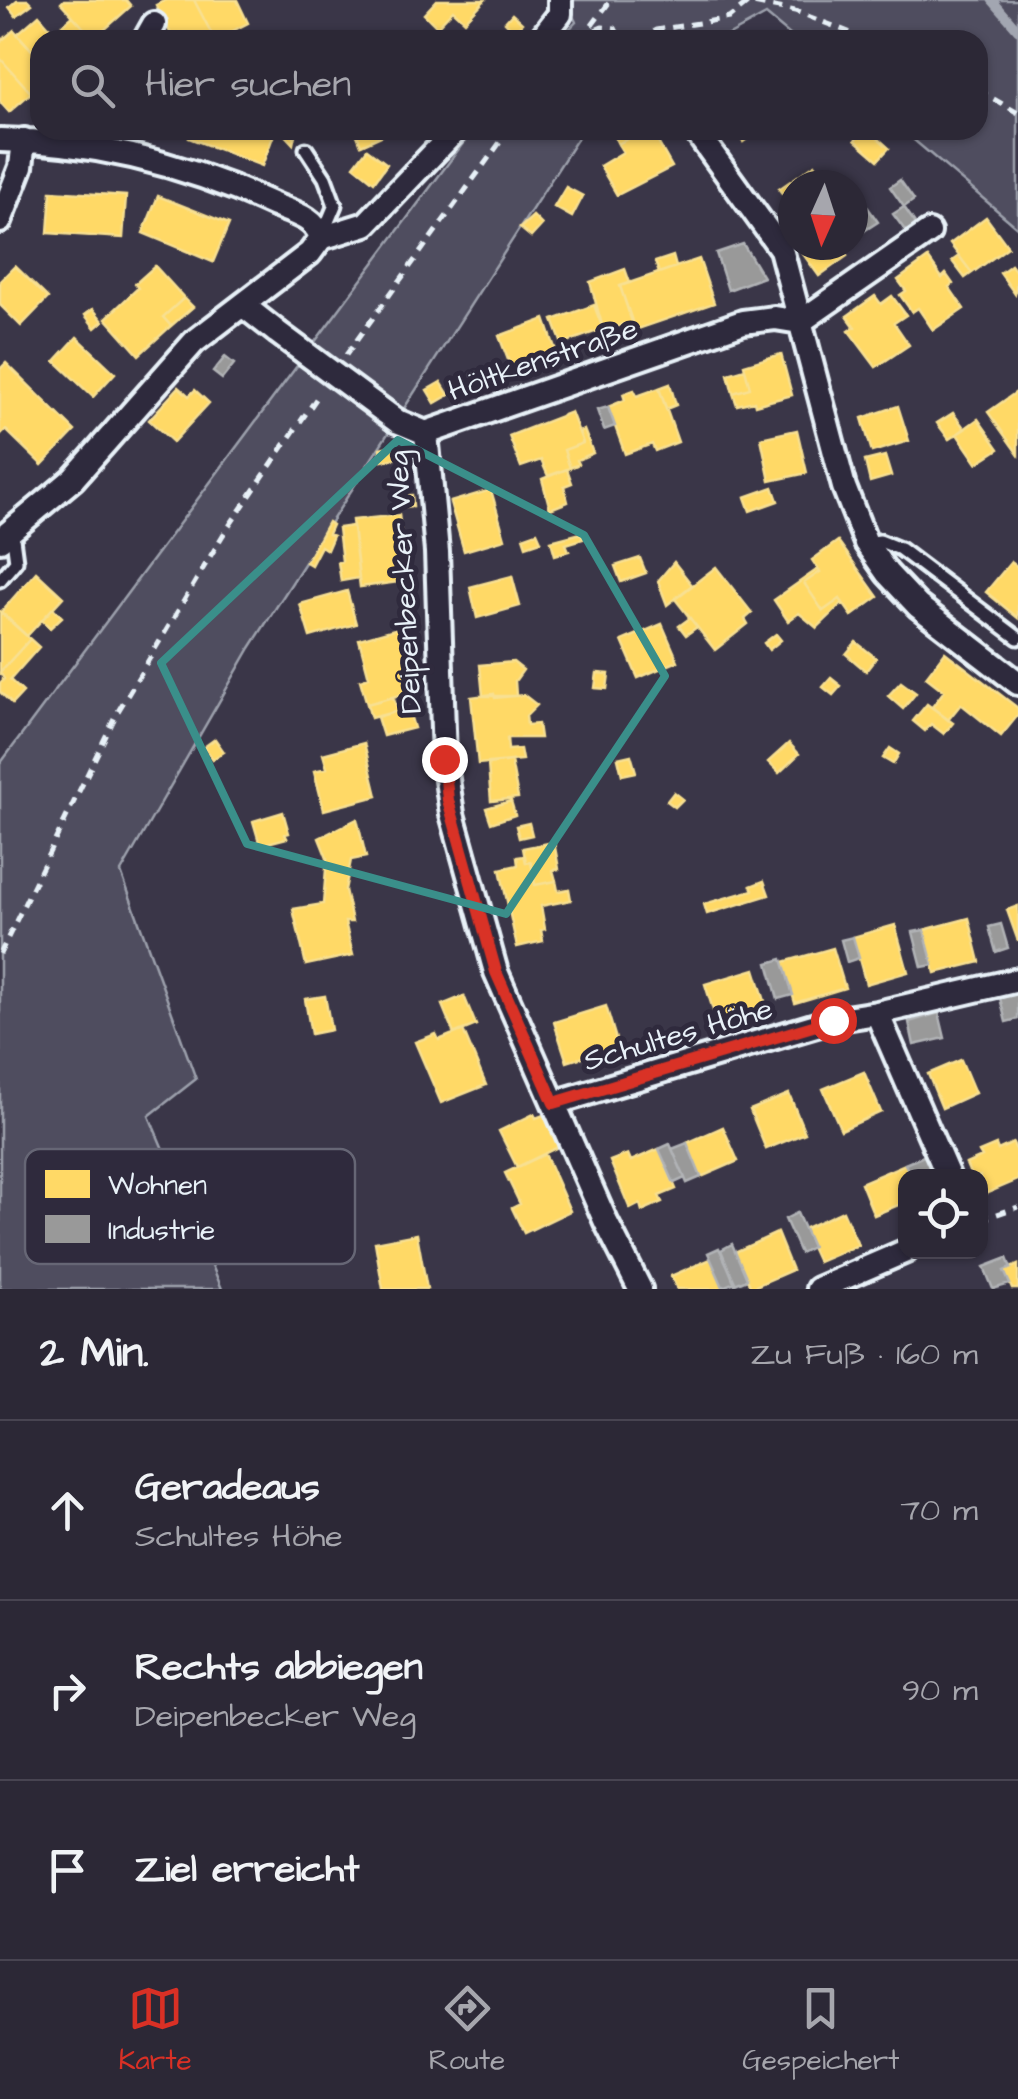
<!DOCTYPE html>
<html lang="de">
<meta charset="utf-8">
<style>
body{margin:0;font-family:"Architects Daughter",sans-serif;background:#383442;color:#f1f3f6}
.controls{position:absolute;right:30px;bottom:30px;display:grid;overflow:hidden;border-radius:20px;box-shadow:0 2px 8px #0004}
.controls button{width:90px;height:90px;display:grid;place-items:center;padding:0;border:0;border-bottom:2px solid #484451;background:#2c2836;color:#f1f3f6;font:50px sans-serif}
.compass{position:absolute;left:778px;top:170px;width:90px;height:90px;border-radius:50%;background:#2c2836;box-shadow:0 2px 8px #0004;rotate:183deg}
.stop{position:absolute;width:30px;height:30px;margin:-22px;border:8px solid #d93025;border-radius:50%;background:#fff}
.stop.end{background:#d93025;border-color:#fff;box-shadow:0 2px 10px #0008}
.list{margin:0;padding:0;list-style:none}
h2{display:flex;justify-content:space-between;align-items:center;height:130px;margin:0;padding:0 40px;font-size:42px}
h2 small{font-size:32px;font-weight:400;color:#a6a6ad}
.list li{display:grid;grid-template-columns:65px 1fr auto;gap:30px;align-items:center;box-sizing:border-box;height:180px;padding:0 40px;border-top:2px solid #484451}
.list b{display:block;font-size:38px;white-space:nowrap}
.list p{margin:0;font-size:32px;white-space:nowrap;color:#a6a6ad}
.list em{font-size:32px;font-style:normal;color:#a6a6ad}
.icon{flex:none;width:55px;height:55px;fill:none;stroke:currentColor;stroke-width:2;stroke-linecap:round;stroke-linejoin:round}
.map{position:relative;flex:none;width:1018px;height:1289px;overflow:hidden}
.search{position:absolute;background:#2c2836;box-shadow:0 2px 8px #0004;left:30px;right:30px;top:30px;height:110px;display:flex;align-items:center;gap:25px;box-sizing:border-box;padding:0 35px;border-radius:30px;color:#a6a6ad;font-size:38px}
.sheet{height:670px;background:#2c2836}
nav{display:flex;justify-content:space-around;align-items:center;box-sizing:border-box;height:140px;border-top:2px solid #484451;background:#2c2836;font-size:28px;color:#a6a6ad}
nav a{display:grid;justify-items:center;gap:5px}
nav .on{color:#d93025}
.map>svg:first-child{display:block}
.green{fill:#504e5f;stroke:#9ca0ac;stroke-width:2.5}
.homes{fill:#ffd966;stroke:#f8e092;stroke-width:2.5}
.industry{fill:#999;stroke:#b1b3b6;stroke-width:2.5}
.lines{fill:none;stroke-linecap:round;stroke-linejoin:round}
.stream{stroke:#a2a6b1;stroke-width:9}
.service-casing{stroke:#e8f1f8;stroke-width:19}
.minor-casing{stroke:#e8f1f8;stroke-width:30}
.path{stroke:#e8f1f8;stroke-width:5;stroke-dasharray:10 8;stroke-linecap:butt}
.service{stroke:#2f2a3d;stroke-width:11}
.minor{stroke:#2f2a3d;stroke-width:22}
.minor-bridge-casing{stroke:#e8f1f8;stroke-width:30;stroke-linecap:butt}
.minor-bridge{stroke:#2f2a3d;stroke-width:22}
.route{stroke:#d93025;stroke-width:12}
.marked{fill:none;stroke:#3a8f8a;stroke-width:8;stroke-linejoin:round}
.labels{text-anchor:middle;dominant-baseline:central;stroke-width:10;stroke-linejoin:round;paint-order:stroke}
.street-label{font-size:30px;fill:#e8f1f8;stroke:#2f2a3d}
.key{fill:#2f2a3d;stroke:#666675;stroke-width:2.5}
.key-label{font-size:28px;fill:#e8f1f8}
</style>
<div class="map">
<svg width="1018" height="1289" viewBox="0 0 1018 1289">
<rect width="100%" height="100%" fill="#3a3648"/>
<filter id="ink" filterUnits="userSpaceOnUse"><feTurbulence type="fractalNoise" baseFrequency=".01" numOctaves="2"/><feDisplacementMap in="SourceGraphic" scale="20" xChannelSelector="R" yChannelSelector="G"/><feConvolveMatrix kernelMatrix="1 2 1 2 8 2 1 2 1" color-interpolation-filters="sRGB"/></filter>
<g filter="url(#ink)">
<path class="green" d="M565 0H1018V228L902 130H978V40H796L766 15 720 40H559L576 22Z
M473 130H583L250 648 121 872 196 1079 149 1116 222 1289H0V764Z"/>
<path class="homes" d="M17 0H28L32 4 16 16 9 7Z
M64 0H126L131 6 94 39 61 3Z
M166 0H194L215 40H174L156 5Z
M194 0H237L248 23 215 40Z
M437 0H485L465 21 453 10 437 27 424 14Z
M512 14 522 23 514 31 505 22Z
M39 15 61 40H40V59L17 34Z
M73 16 92 37 89 40H61L58 36 66 29 62 25Z
M14 30 40 59V88L33 95 0 58V42Z
M0 58 31 93 9 112 0 102Z
M192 130H272L274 134 262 166 189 138Z
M280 130H296L293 144Z
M355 130H394L361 145Z
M620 130H643L618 144 613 134Z
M643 130H651L672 167 617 195 600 166 623 152 618 144Z
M733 130H759L743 142Z
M863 130H869L889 148 878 160 855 140Z
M367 149 387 164 374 182 354 166Z
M815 164 830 185H793V209L779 189Z
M566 187 583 196 572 217 554 207Z
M51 191 126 196 123 238 48 233Z
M158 196 229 224 213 262 143 233Z
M533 216 542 225 531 237 520 228Z
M986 217 1008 247 972 273 950 244Z
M802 245H843L841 248 847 256 819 276 798 247Z
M673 256 676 267 659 273 655 262Z
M959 256 972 273 965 278 952 261Z
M928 258 942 278 946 274 953 284 949 287 964 309 933 330 918 308 912 312 900 295 906 291 898 280Z
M699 259 714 303 635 330 620 286Z
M1011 265 1018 274 1015 294 1000 273Z
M15 266 48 298 21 326 0 305V281Z
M155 266 184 298 163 317 171 326 139 355 106 318 138 288 135 284Z
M625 269 630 283 620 286 634 328 626 331 623 324 604 332 590 282Z
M875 296 881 304 892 296 906 315 894 323 909 345 876 367 849 331 855 327 847 316Z
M184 298 193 307 171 326 163 317Z
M594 305 603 329 562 344 553 320Z
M93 309 103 321 95 328 85 315Z
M545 319 558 357 513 373 499 336Z
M77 337 115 373 93 397 55 361Z
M781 354 792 395 755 405 754 401 737 405 733 393 750 388 744 365Z
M6 363 75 431 42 465 6 430 0 436V369Z
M745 369 750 388 733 393 728 374Z
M441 382 449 395 435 403 427 390Z
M670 384 676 405 666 409 659 388Z
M179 387 189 396 195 390 209 403 173 442 149 420Z
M659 388 678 442 655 451 652 444 625 454 608 407 625 400 623 394 634 390 637 396Z
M1018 391V454L988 412Z
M898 406 909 441 872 452 862 418Z
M571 412 583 443 564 450 570 468 548 476 541 460 521 467 509 436Z
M953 413 965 429 949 439 937 423Z
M978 419 999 449 977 463 957 434Z
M584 430 593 453 577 460 579 464 570 468 564 450 583 443 579 432Z
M797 430 807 473 770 481 761 438Z
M395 445 398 458 382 461 380 448Z
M885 456 891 476 870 482 865 461Z
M567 469 572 483 564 486 568 502 550 509 542 479Z
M773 487 778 501 750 511 745 497Z
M491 490 505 539 464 551 450 502Z
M412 495 413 506 400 507 399 496Z
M399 515 407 581 360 587 352 520Z
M328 522 332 525 328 534 333 536 327 550 321 546 311 565 306 562Z
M353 526 359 578 341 581 338 562 342 561 338 528Z
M537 532 541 541 526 546 523 537Z
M581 533 583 539 566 544 569 551 555 555 551 541Z
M838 541 878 597 852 616 840 599 823 611 804 583 820 572 812 560Z
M640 558 646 573 621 582 615 566Z
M674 562 692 585 667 605 658 581Z
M1011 562 1018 567V618L986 592Z
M716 567 752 613 745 619 748 624 715 650 675 599Z
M818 569 820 572 804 583 823 611 840 599 843 603 817 628 799 613 788 621 774 600Z
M36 572 63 597 27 636 1 612Z
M512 576 520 606 477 618 470 587Z
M347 591 356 624 310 637 300 604Z
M53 608 62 617 50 628 42 620Z
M0 612 30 639 0 672Z
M690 618 697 627 686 635 679 626Z
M662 624 678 661 638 678 622 641Z
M405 626 422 689 367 704 360 680 369 677 359 639Z
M776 634 781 640 769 650 764 643Z
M30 639 39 647 10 680 23 692 12 704 0 692V683L4 679 0 672Z
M856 642 876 658 866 671 846 654Z
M945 652 1018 708V715L1001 736 961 704 948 720 932 707 944 691 926 677Z
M513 662 523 670 515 681 516 696H483L480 665Z
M597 673 609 674 607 689 595 688Z
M831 678 841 686 833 695 823 687Z
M901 682 916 693 903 709 888 696Z
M494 694 495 698 524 695 537 705 526 716 527 725 538 724 540 738H507L508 750 520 749 522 760 478 764 471 697Z
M393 697 398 711 371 718 367 704Z
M927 704 953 723 944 734 931 724 925 731 913 721Z
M408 708 414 728 383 736 377 717Z
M215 739 224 752 213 759 204 747Z
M364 743 377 796 324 810 314 771 327 768 323 754Z
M789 743 799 754 779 773 768 762Z
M890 748 899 754 893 764 883 758Z
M631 755 636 772 622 775 618 758Z
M511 761 518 798 491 801 488 764Z
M674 792 683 799 675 807 667 801Z
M511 801 515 815 491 823 486 808Z
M283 812 289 833 285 834 287 838 260 845 253 821Z
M357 819 366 857 351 860 345 890 352 922H345L353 955 306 965 293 909 323 904 327 858 319 838Z
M529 823 532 835 519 838 516 826Z
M554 842 559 869 553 870 556 881 535 885 531 862 526 863 523 848Z
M525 856 526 863 531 862 535 885 556 881 558 891 569 889 571 900 541 906 545 929 541 930 543 941 517 947 500 869 518 865 517 857Z
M764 881 769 895 707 914 704 904 753 890 751 886Z
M1018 906V941L1007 910Z
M969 918 980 962 935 973 924 930Z
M895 925 908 972 866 984 853 937Z
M833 948 845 988 795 1003 783 962Z
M755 969 768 1011 718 1026 705 984Z
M325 996 331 1030 311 1034 305 999Z
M464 996 476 1025 454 1034 442 1005Z
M606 1006 618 1046 567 1062 554 1022Z
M463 1030 486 1085 441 1103 415 1042 436 1034 439 1040Z
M961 1060 975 1093 942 1108 928 1074Z
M864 1072 881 1112 841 1130 823 1089Z
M789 1094 805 1133 766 1149 750 1110Z
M534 1114 536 1118 546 1114 562 1145 517 1167 499 1131Z
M723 1127 738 1161 701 1177 687 1143Z
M1013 1143 1018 1154V1180L980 1196V1176H971L966 1164 982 1157 979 1152 996 1145 998 1150Z
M659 1149 676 1189 659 1196 662 1202 642 1211 640 1204 630 1209 610 1161 628 1154 631 1161Z
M545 1154 570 1211 524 1233 512 1208 520 1204 505 1173Z
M905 1164 911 1176H906V1202L874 1215 861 1183Z
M843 1211 858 1245 818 1262 803 1229Z
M777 1233 792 1270 751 1288 735 1252Z
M417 1234 427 1289H383L375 1242Z
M711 1259 724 1289H677L671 1276Z
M1018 1265V1289H1012L1004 1271Z"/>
<path class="industry" d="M900 180 914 200 904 207 890 187Z
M864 202 878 222 867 229 854 210Z
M904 207 917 226 907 233 893 214Z
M854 210 867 229 856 237 853 232Z
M743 244 763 277 728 290 716 253Z
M225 357 234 364 222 379 213 372Z
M608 407 615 426 604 430 597 410Z
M1001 924 1008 948 996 952 989 927Z
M924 930 933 965 922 967 913 932Z
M853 937 859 958 847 962 841 940Z
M782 959 793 995 778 999 768 963Z
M1018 994V1019L1006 1022 1000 998Z
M939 1013 945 1038 914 1045 909 1022Z
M687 1143 701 1177 687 1183 672 1149Z
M670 1144 685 1178 674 1183 659 1149Z
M926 1155 934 1174 911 1176 905 1164Z
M797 1213 812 1247 800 1253 785 1219Z
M732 1244 747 1279 735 1284 721 1250Z
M719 1248 735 1282 723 1287 708 1253Z
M1007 1258 1011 1268 1004 1271 1010 1284 993 1289 984 1267Z"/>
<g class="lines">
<path class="stream" d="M992 0 1018 30"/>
<defs>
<path id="service" d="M306 149 325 178 335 205 321 238
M866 543 880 541 900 549 1018 638
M0 580 16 561 12 531"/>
<path id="minor" d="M145 40 154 24
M540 40 560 14V0
M695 130 781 249 844 487 866 543 887 573 918 606 1018 683
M0 140C95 141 186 165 272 204 290 212 316 217 321 238
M0 221 21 167 24 140
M321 238 366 224 456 130
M244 306 277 332
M800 322 929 232
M397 421 426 433 743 322 775 318 800 322
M426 433 437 552 444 759 452 814 496 972 606 1222 640 1289
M0 540 73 479 194 342 310 253 321 238
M877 1013 1018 980
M554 1103 833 1020 877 1013 948 1176
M818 1289 906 1251"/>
</defs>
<use href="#service" class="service-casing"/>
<use href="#minor" class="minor-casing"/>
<path class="path" d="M737 0 795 11 869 40
M579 31 586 34 602 27 615 28 621 40
M581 40 611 0
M638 40 656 30 729 18 749 2
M978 90 1018 113
M346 355 509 130
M0 954 117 713 223 535 320 393
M980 1220 1018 1207"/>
<use href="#service" class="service"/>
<use href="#minor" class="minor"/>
<defs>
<path id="minor-bridge" d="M277 332 397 421"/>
</defs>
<use href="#minor-bridge" class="minor-bridge-casing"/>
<use href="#minor-bridge" class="minor-bridge"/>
</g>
</g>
<g class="lines" filter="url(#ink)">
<path class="route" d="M444 759 448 800 496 972 554 1103 833 1020"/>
</g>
<path class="marked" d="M398 440 584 535 665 676 506 914 247 844 161 663Z"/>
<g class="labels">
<g class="street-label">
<text transform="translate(543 360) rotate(-19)">Höltkenstraße</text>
<text transform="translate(405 582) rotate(-93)">Deipenbecker Weg</text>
<text transform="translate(678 1035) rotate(-16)">Schultes Höhe</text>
</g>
</g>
<rect x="25" y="1149" width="330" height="115" rx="15" class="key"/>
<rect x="45" y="1170" width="45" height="28" fill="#ffd966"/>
<rect x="45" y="1215" width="45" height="28" fill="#999"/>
<g class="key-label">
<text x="108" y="1194">Wohnen</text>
<text x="108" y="1239">Industrie</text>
</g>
</svg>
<div class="controls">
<button><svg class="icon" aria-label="locate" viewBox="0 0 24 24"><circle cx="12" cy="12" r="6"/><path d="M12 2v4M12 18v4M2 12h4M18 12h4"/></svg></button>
</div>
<svg class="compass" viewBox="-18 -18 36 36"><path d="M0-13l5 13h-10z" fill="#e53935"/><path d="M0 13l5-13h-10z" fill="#a6a6ad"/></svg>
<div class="stop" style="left:833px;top:1020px"></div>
<div class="stop end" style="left:444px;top:759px"></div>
<div class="search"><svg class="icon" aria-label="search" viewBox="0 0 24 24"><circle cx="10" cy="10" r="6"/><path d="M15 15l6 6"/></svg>Hier suchen</div>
</div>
<section class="sheet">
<h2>2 Min.<small>Zu Fuß · 160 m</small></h2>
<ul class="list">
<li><svg class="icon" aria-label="ahead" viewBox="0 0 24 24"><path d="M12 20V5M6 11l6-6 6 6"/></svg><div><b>Geradeaus</b><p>Schultes Höhe</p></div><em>70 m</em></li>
<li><svg class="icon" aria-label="right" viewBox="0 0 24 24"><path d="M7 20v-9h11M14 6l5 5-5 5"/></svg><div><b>Rechts abbiegen</b><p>Deipenbecker Weg</p></div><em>90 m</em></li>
<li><svg class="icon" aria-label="arrive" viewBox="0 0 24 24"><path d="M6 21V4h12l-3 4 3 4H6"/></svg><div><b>Ziel erreicht</b></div></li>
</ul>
</section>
<nav>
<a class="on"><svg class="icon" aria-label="map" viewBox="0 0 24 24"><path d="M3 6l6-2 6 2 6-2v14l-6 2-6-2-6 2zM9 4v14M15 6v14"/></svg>Karte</a>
<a><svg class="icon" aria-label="directions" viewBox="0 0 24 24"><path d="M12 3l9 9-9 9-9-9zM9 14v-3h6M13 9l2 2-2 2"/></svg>Route</a>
<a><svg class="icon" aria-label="saved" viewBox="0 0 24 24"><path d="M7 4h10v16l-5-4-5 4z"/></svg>Gespeichert</a>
</nav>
